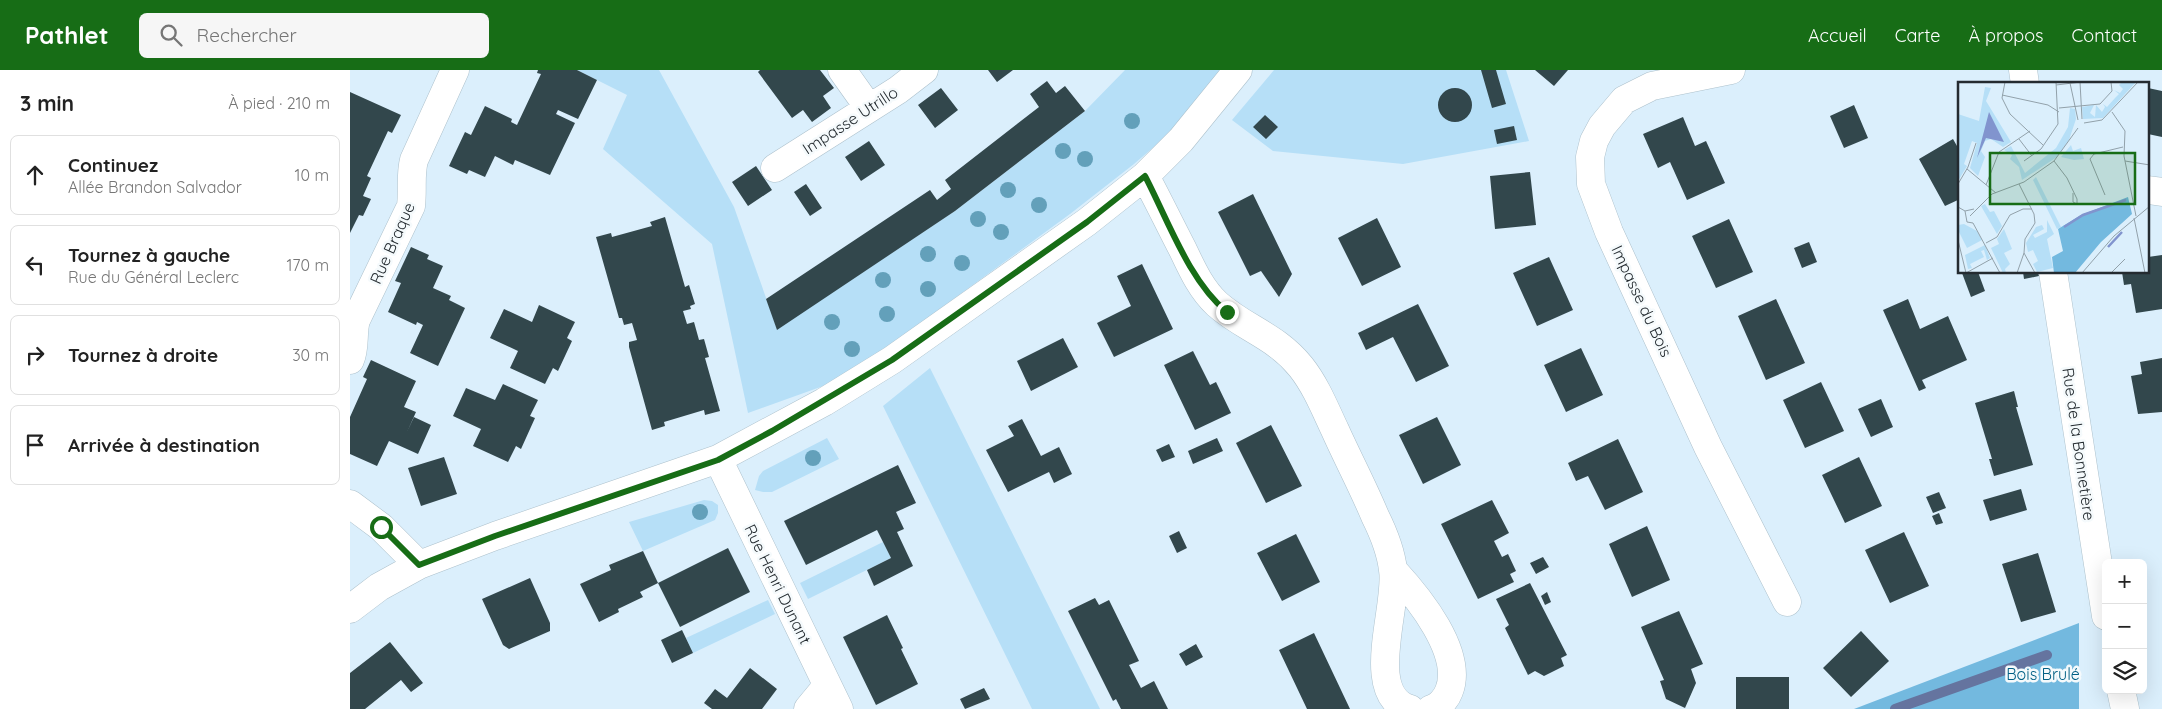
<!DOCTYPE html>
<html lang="fr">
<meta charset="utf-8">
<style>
body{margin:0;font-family:Quicksand,sans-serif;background:#f6f6f6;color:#222}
.controls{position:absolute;right:15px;bottom:15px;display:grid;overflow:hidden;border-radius:8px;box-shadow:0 5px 20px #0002}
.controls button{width:45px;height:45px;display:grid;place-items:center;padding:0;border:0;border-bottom:1px solid #e0e0e0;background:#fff;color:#222;font:25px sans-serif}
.stop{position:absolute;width:15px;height:15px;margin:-11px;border:4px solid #176d16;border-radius:50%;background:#fff}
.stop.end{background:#176d16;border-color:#fff;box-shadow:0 1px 5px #0008}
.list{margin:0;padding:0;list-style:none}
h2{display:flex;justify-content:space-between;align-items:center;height:65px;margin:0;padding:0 20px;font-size:21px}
h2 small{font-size:16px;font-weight:400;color:#767676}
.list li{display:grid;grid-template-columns:32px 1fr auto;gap:15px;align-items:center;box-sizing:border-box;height:80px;margin:0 10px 10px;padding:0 10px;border:1px solid #e0e0e0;border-radius:8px}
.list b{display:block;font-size:19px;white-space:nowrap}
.list p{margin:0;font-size:16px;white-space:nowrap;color:#767676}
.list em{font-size:16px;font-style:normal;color:#767676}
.icon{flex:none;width:28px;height:28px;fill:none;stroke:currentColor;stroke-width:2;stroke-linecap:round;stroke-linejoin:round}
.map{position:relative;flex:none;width:1812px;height:639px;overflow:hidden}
header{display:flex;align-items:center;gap:30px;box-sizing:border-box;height:70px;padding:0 25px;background:#176d16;color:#fff}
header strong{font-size:24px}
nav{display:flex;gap:28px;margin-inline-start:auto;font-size:18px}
.search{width:350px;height:45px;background:#f6f6f6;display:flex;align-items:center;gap:12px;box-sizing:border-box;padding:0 18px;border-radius:8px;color:#767676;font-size:19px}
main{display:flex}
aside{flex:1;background:#fff}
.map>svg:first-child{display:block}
.green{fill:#b6dff7}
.forest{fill:#73b9df}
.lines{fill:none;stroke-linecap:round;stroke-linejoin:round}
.stream{stroke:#65749f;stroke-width:10}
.building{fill:#32474c}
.minor-casing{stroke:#adc1cc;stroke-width:29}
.minor{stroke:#fff;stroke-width:28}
.tree{fill:#63a0ba}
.route{stroke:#176d16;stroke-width:6}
.labels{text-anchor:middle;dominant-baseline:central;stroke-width:5;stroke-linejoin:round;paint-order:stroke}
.street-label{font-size:16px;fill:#242b30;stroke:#f5fafc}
.park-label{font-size:16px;fill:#005f84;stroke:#f5fafc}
.inset-river{fill:none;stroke:#8194ce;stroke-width:2.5}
.inset-road{fill:none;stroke:#92a1aa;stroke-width:1}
.view{fill:#176d16;fill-opacity:0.15;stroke:#176d16;stroke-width:2.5}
.inset-edge{fill:none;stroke:#242b30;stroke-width:2.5}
</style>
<header>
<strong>Pathlet</strong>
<div class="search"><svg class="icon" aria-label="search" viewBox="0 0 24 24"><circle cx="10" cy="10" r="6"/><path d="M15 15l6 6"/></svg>Rechercher</div>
<nav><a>Accueil</a><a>Carte</a><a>À propos</a><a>Contact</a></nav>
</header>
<main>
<aside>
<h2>3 min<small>À pied · 210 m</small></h2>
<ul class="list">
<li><svg class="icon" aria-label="ahead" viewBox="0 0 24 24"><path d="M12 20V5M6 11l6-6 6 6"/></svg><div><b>Continuez</b><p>Allée Brandon Salvador</p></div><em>10 m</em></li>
<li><svg class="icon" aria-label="left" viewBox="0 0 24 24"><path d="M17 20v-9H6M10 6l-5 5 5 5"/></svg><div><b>Tournez à gauche</b><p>Rue du Général Leclerc</p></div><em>170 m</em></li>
<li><svg class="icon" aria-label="right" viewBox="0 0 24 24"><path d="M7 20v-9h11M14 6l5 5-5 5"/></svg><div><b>Tournez à droite</b></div><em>30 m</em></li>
<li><svg class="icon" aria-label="arrive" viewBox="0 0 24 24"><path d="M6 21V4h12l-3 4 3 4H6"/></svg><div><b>Arrivée à destination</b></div></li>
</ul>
</aside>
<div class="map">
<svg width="1812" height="639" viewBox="0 0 1812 639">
<rect width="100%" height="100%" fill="#dbeffc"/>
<path class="green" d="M227 0H309L384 137 427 259 605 141 735 41 775 0H872L835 50 784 94 720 144 531 282 476 315 398 343 362 174 253 79 277 25Z
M924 0H1156L1179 71 1053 94 923 81 882 50Z
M580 298 750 639H682L533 336Z
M477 368 489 389 422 422H413L405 420 409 406 413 401Z
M354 430 362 431 368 435V443L365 450 293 481 279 452Z
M533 472 541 488 458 529 450 513Z
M418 530 425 544 343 583 336 568Z"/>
<path class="forest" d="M1729 553V639H1504Z"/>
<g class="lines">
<path class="stream" d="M1545 639 1697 585"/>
</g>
<path class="building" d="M188 0H227L247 10 228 49 208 40 206 44 225 53 200 105 165 90 163 95 145 86 135 107 119 100 117 104 99 96 115 62 121 65 135 36 162 49 161 52 167 55 191 4 187 3Z
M410 0H470L484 18 473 26 481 38 462 52 453 40 442 48 408 2Z
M638 0H663L647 12Z
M1131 0H1146L1156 34 1142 38Z
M1185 0H1218L1204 16Z
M697 11 706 23 715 16 735 41 605 141 427 260 416 229 580 120 587 130 601 119 595 110 689 37 680 24Z
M591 18 608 40 585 58 568 35Z
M1798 18 1812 21V67L1798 64Z
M1088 35a17 17 0 1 1 34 0a17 17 0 1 1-34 0Z
M0 22 51 45 42 63 38 61 17 106 21 108 13 126 21 129 13 146 9 145 0 163Z
M1504 35 1518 68 1494 78 1480 46Z
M915 45 928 57 916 69 903 57Z
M1333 47 1345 76 1356 71 1375 113 1337 130 1320 92 1308 98 1293 64Z
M1164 56 1167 70 1147 74 1144 60Z
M1603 69 1607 76 1610 75V129L1595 136 1569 89Z
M519 71 535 95 511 111 495 87Z
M406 96 422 120 398 136 382 112Z
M1180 102 1186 155 1145 159 1140 106Z
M456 114 472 138 460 146 444 122Z
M903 124 942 204 929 227 911 201 900 206 868 142Z
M315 147 335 217 339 215 345 234 340 236 341 239 333 241 337 254 344 252 349 270 354 269 359 287 355 288 370 341 355 345 354 340 314 352 315 356 302 360 279 277V272L287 270 282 253 274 255 272 248H269L246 167 261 163 262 167 302 156 300 152Z
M1027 148 1051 197 1012 216 988 168Z
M1379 149 1403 202 1366 218 1342 166Z
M1459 172 1467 192 1452 198 1444 178Z
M61 177 79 185 77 189 93 196 83 218 101 226 99 230 115 238 88 296 60 283 73 255 67 252 66 255 38 242 51 213 45 211Z
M1812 185V239L1786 243 1781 214 1774 215 1772 202H1798V187Z
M1199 187 1223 240 1187 256 1163 203Z
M792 194 823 259 764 287 747 253 781 236 767 206Z
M1628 202 1635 221 1621 227 1612 203Z
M1673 202H1688L1689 206 1674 209Z
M1426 229 1455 293 1416 310 1388 246Z
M1558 229 1570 259 1598 246 1617 290 1572 310 1576 318 1569 321 1533 240Z
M1068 234 1099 296 1066 312 1043 267 1016 280 1008 263Z
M189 235 225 252 217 268 222 271 208 301 203 298 195 314 160 298 168 281 140 268 154 239 182 252Z
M713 268 728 297 681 321 667 291Z
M1231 278 1253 325 1216 342 1194 295Z
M843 281 860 315 866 312 881 343 845 360 814 295Z
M1812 288V342L1788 344 1781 306 1792 304 1790 292Z
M21 290 66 311 54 337 66 342 57 362 64 347 81 355 68 384 39 371 27 396 0 384V347L17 309 13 307Z
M1471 312 1494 361 1455 378 1433 330Z
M153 314 188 330 180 346 185 348 171 379 166 376 158 392 123 376 131 359 103 346 116 318 145 330Z
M1664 321 1668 337H1666L1683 395 1644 406 1639 389H1642L1625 333Z
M1531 329 1543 357 1521 367 1508 339Z
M1087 347 1111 395 1073 414 1049 365Z
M672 349 691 386 709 377 722 404 704 413 699 402 658 422 636 380 664 366 658 356Z
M921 355 952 416 916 433 886 373Z
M867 368 873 381 843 394 838 381Z
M1268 369 1293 422 1255 440 1238 406 1226 411 1218 393Z
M819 374 825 387 812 392 806 380Z
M94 387 107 424 71 436 58 398Z
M1509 387 1532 436 1495 453 1472 405Z
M548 395 566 433 546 442 554 459 547 462 563 496 524 516 517 500 541 488 527 460 456 495 434 451Z
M1671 419 1677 440 1640 451 1633 430Z
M1589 422 1596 438 1583 443 1576 427Z
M1142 430 1159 463 1144 471 1152 487 1158 484 1166 501 1160 504 1164 512 1128 529 1091 454Z
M1589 443 1593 453 1586 455 1582 446Z
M1297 456 1320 510 1282 527 1259 474Z
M829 461 837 478 827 483 819 466Z
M1554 462 1579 516 1540 533 1515 480Z
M946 464 970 512 932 531 907 483Z
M378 478 400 522 330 557 308 513 290 522 293 527 268 539 269 542 249 552 230 514 261 500 259 495 293 481 308 513Z
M1688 483 1706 542 1671 552 1652 494Z
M1193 487 1199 497 1186 504 1180 493Z
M180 508 200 553V561L159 579 153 575 132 529Z
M1180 513 1217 585 1211 588 1214 596 1194 606 1185 601 1178 605 1155 558 1159 555 1146 529Z
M1197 522 1201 532 1195 535 1191 526Z
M745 528 749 535 759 530 789 591 779 595 791 618 804 611 818 639H771L766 629 763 631 718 541Z
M1329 541 1353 594 1341 599 1346 613 1335 638 1316 629 1310 611 1314 610 1291 557Z
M537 545 553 578 551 579 568 614 526 635 493 567Z
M332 560 343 583 322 593 311 570Z
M1511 561 1539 591 1501 627 1473 598Z
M964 563 1000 639H957L929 580Z
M40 572 73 613 61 622 51 610 15 639H0V603Z
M846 574 853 587 836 596 829 584Z
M400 598 427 619 412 639H362L354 633 365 619 377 628Z
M1386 607H1439V639H1386Z
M634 618 640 629 615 639 610 629Z"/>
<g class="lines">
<defs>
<path id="minor" d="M492 0 519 38
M1381 0 1302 16 1274 30 1252 56 1244 71 1240 87 1241 114 1259 162 1358 377 1437 532
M1673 0 1675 14
M425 98 548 20 574 0
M795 106C808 130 820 155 833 180 842 199 851 219 867 234 895 259 925 265 951 297 966 316 975 339 985 360 998 389 1013 417 1025 446 1033 462 1041 482 1043 500 1049 535 1012 625 1060 639
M1798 120 1812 122
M1703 202 1756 546
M0 290C6 276 2 263 6 250L61 136C63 120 60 105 64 90L105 0
M368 389 489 639
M0 434 31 457 69 495
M1044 501C1068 527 1114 583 1099 621 1096 629 1089 637 1081 639
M0 539 29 517 69 495 145 466 368 389 474 332 542 290 737 152 795 106 831 70 888 0
M1771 620 1775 639
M458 639 477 616"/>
</defs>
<use href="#minor" class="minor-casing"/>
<use href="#minor" class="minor"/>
</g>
<g class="tree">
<circle cx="782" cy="51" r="8"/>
<circle cx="713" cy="81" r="8"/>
<circle cx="735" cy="89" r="8"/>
<circle cx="658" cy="120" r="8"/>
<circle cx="689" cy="135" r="8"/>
<circle cx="628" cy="149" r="8"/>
<circle cx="651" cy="162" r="8"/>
<circle cx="578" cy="184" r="8"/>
<circle cx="612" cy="193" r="8"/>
<circle cx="533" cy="210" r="8"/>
<circle cx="578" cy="219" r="8"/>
<circle cx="537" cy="244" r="8"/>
<circle cx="482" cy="252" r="8"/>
<circle cx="502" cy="279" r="8"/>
<circle cx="463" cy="388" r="8"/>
<circle cx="350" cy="442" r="8"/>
</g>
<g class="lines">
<path class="route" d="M31 457 69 495 145 466 368 390 422 361 542 290 737 152 795 106C818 150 839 211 877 242"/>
</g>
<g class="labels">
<g class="street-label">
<text transform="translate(500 50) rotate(-33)">Impasse Utrillo</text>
<text transform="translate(42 173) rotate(-66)">Rue Braque</text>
<text transform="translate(1292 231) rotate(65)">Impasse du Bois</text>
<text transform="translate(1729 374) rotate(82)">Rue de la Bonnetière</text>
<text transform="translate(428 514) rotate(64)">Rue Henri Dunant</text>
</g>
<g class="park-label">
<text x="1693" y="604">Bois Brulé</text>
</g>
</g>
<g transform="translate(1608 12)">
<rect width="191" height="191" fill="#dbeffc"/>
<path d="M164 0H178L145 36 125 37 124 25 136 23 132 31 137 35 138 23 144 30 147 25 145 22 149 25 157 16 153 12 157 16 161 12 156 8 162 11 165 7 161 3ZM27 5 33 6 28 19 53 60 45 65 33 57 27 59 23 69 27 75 20 94 12 86 19 61 14 59 6 82 9 84 0 99V32L21 39ZM112 26 117 27 118 37 111 58 99 75 64 98 61 85 52 77 54 73 46 68 53 64 67 91 98 66 110 45ZM113 63 115 69 123 66 126 77 116 78 103 75ZM78 95 103 145 99 147 75 98ZM27 122 32 130 36 129 44 144 39 152 23 124ZM89 138 96 152 89 157 95 186 79 190 75 182 80 179 75 168 70 170 68 161 78 145 84 143 86 147 75 153 77 156 89 150ZM6 142 19 149 24 158 9 166 0 148V143ZM46 147 54 167 46 171 52 182 47 187 48 191H45L33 166 41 162 39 157ZM27 163 32 176 29 178 26 168 23 169 26 175 12 182 14 186 10 187 7 173Z" fill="#b6dff7"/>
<path d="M170 115 174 132 143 160 117 191H96L94 175 105 169 100 147 123 133Z" fill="#73b9df"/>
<path d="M31 30 46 60 28 56 19 76Z" fill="#8194ce"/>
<path class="inset-river" d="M106 145 125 133 168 118M150 165 164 150"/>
<path class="inset-road" d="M47 0 44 16 52 32 85 63M122 0 124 37M112 1 120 38M98 3 123 0M44 13 90 23 101 30M101 26 142 22 154 9 153 0M154 30 167 49 166 74 178 134M126 41 144 38 180 0M61 57 74 74M66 79 83 67 100 42 98 0M96 79 109 96 119 117V122L115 120V111M167 79 192 83M9 87 38 111M0 102 10 85 18 61M61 102 76 132 77 141 67 157 66 171 77 191M28 103 41 70 72 49M147 113 132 77 136 72 165 65M0 125 7 129 16 127M7 129 9 140 15 141M12 134 34 112 66 100 96 79 120 46M176 136 187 191M15 141 42 191M0 158 8 191M28 161 39 155 52 133 65 127H74M8 191 35 176M59 191 66 171M124 191 156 154 192 124M153 191 167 177"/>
<path class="view" d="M32 71H177V122H32Z"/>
<rect width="191" height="191" class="inset-edge"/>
</g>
</svg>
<div class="controls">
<button>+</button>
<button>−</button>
<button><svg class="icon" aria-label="layers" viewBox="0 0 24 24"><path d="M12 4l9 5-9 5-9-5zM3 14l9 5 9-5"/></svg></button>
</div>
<div class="stop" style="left:31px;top:457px"></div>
<div class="stop end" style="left:877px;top:242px"></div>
</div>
</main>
